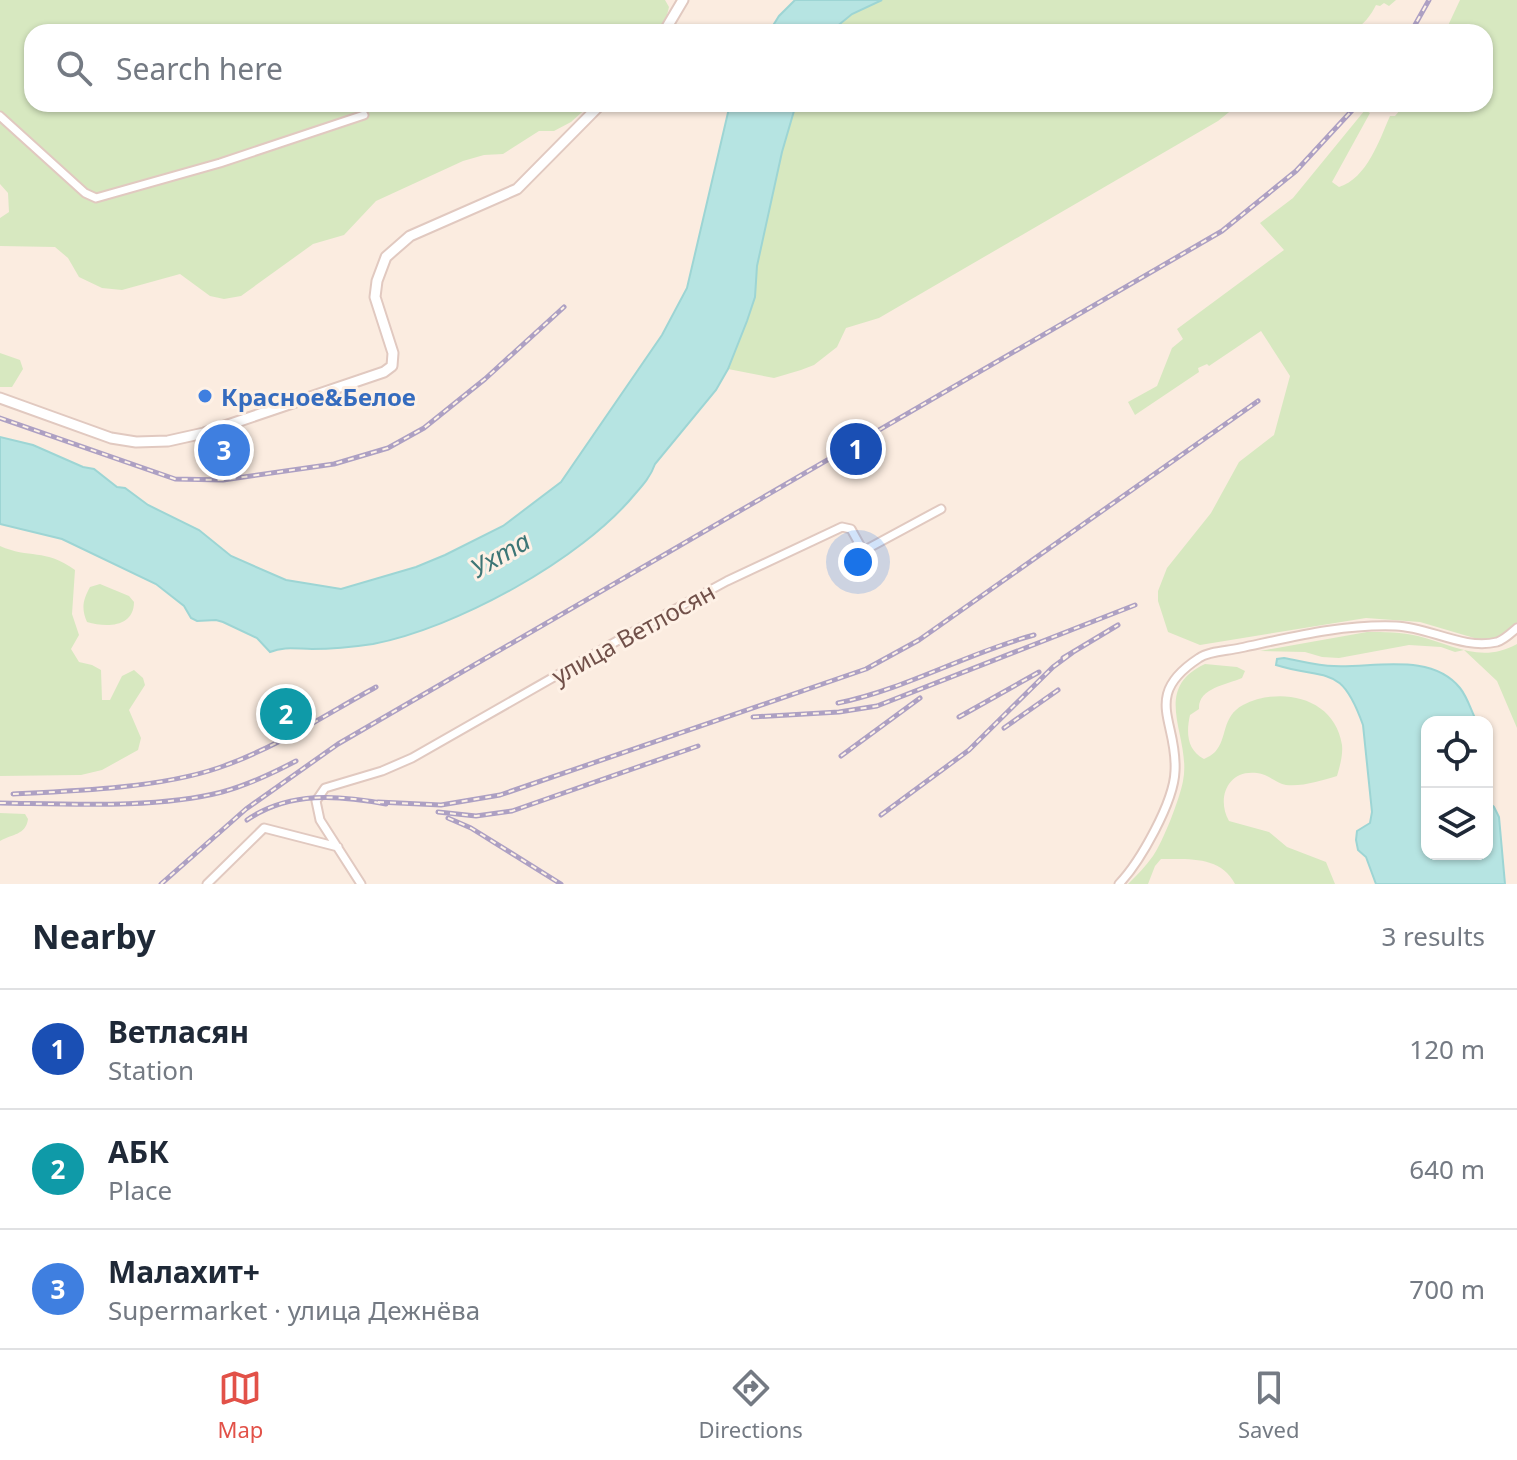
<!DOCTYPE html>
<meta charset="utf-8">
<style>
body{margin:0;font-family:"Noto Sans",sans-serif;background:#f2f2f3;color:#1f2937}
.controls{position:absolute;right:24px;bottom:24px;display:grid;overflow:hidden;border-radius:16px;box-shadow:0 2px 6px #0004}
.controls button{width:72px;height:72px;display:grid;place-items:center;padding:0;border:0;border-bottom:2px solid #e0e1e3;background:#fff;color:#1f2937;font:40px sans-serif}
.you{position:absolute;left:858px;top:562px;width:28px;height:28px;margin:-20px;border:6px solid #fff;border-radius:50%;background:#1a73e8;box-shadow:0 0 0 12px #1a73e833}
.badge{display:grid;place-items:center;width:52px;height:52px;border-radius:50%;background:#e25148;color:#fff;font-size:26px;font-weight:700}
.pin{position:absolute;translate:-50% -50%;border:4px solid #fff;box-shadow:0 2px 8px #0006}
.list{margin:0;padding:0;list-style:none}
h2{display:flex;justify-content:space-between;align-items:center;height:104px;margin:0;padding:0 32px;font-size:34px}
h2 small{font-size:26px;font-weight:400;color:#747a83}
.list li{display:grid;grid-template-columns:52px 1fr auto;gap:24px;align-items:center;box-sizing:border-box;height:120px;padding:0 32px;border-top:2px solid #e0e1e3}
.list b{display:block;font-size:30px;white-space:nowrap}
.list p{margin:0;font-size:26px;white-space:nowrap;color:#747a83}
.list em{font-size:26px;font-style:normal;color:#747a83}
.icon{flex:none;width:44px;height:44px;fill:none;stroke:currentColor;stroke-width:2;stroke-linecap:round;stroke-linejoin:round}
.map{position:relative;flex:none;width:1517px;height:884px;overflow:hidden}
.search{position:absolute;background:#fff;box-shadow:0 2px 6px #0004;left:24px;right:24px;top:24px;height:88px;display:flex;align-items:center;gap:20px;box-sizing:border-box;padding:0 28px;border-radius:24px;color:#747a83;font-size:30px}
.sheet{height:464px;background:#fff}
nav{display:flex;justify-content:space-around;align-items:center;box-sizing:border-box;height:112px;border-top:2px solid #e0e1e3;background:#fff;font-size:22px;color:#747a83}
nav a{display:grid;justify-items:center;gap:4px}
nav .on{color:#e25148}
.map>svg:first-child{display:block}
.green{fill:#d7e8c0}
.water{fill:#b6e4e2;stroke:#9dd5d4;stroke-width:2}
.lines{fill:none;stroke-linecap:round;stroke-linejoin:round}
.minor-casing{stroke:#e1c9c0;stroke-width:11}
.tertiary-casing{stroke:#e1c9c0;stroke-width:13}
.minor{stroke:#fff;stroke-width:7}
.tertiary{stroke:#fff;stroke-width:9}
.rail-casing{stroke:#ada0c3;stroke-width:5}
.rail{stroke:#fef1e6;stroke-width:2;stroke-dasharray:6;stroke-linecap:butt}
.shop-dot{fill:#3f7fe0;stroke:#fef1e6;stroke-width:3}
.labels{text-anchor:middle;dominant-baseline:central;stroke-width:6;stroke-linejoin:round;paint-order:stroke}
.shop-label{font-size:24px;font-weight:bold;fill:#366cbe;stroke:#fef1e6;text-anchor:start}
.street-label{font-size:24px;fill:#715049;stroke:#fef1e6}
.water-label{font-size:26px;font-style:italic;fill:#3d7676;stroke:#fef1e6}
</style>
<div class="map">
<svg width="1517" height="884" viewBox="0 0 1517 884">
<rect width="100%" height="100%" fill="#fbece0"/>
<path class="green" d="M0 0H665L669 7 666 19 656 32H32V104H591L571 122 554 131H539L503 154 484 155 463 161 376 201 344 235 313 244 241 296 224 299 210 296 180 274 122 290 102 288 79 277 68 258 55 247 0 246V218L9 212 8 193 0 184Z
M882 0H1396L1389 6 1384 3 1380 6 1376 5C1371 15 1364 25 1351 32H830L852 14Z
M1460 0H1517V626L1498 637 1481 640 1420 622 1366 618 1200 645 1168 632 1158 601V591L1167 568 1211 513 1239 462 1274 435 1290 376 1261 331 1209 366 1207 364 1198 368 1199 372 1135 415 1128 402 1157 386 1172 348 1183 339 1177 329 1284 250 1260 223 1293 198 1365 110 1370 113 1332 182 1339 187C1367 178 1379 141 1390 116H1395L1405 104H1485V32H1445Z
M796 104H1239L1218 121 879 318 846 328 837 347 814 365 801 370 774 378 728 369 755 297 757 266 782 152Z
M0 353 20 360 23 369 12 387H0Z
M0 546C29 559 45 548 75 570L72 614 79 635 71 649 79 662 92 665 101 670 102 700H110L122 676 134 670 143 678 145 685 129 710 141 738 138 750 102 770 81 775 0 776Z
M100 584 129 596 134 602C134 627 107 628 87 622 81 608 83 600 90 587Z
M1367 632C1384 632 1402 632 1418 636 1454 645 1481 664 1517 644V728L1497 681 1464 650 1455 652 1441 647 1409 645 1339 658 1322 657 1305 652 1260 651Z
M1205 664 1237 667 1245 671 1242 678C1226 685 1198 688 1199 709L1190 715C1186 733 1187 750 1204 759 1208 757 1212 755 1215 752 1228 738 1221 717 1243 705 1280 686 1335 697 1342 745 1343 755 1340 766 1337 776 1323 780 1302 787 1286 785 1277 784 1268 774 1257 773 1228 769 1216 798 1229 821L1269 832 1287 847 1326 862 1335 884H1235C1221 856 1189 859 1161 859L1155 866 1148 884H1128C1137 875 1146 866 1153 856 1163 842 1180 798 1183 781 1192 737 1149 690 1205 664Z
M0 813 25 814 28 819C26 835 12 834 0 841Z"/>
<path class="water" d="M795 0H882L852 14 830 32H769L779 16Z
M730 104H796L782 152 757 266 755 297 747 321 728 369 716 390 655 464C651 476 643 485 635 494 581 560 456 628 373 644 353 647 332 649 312 649 297 649 284 646 270 652L257 638 223 622 216 620 197 621 191 618 184 606 156 584 62 539 0 524V437L33 445 83 467 94 469 117 487 125 488 148 505 199 530 231 556 286 580 341 589 416 567 445 555 503 526 561 482 662 335 687 288Z
M1284 658C1301 661 1318 666 1334 666 1374 668 1431 652 1460 688 1468 698 1471 711 1477 722H1427V854H1487V801L1494 807 1499 817 1505 884H1376L1366 857 1358 850 1356 840 1357 831 1370 823 1372 812 1363 725C1341 663 1328 681 1276 665L1277 659Z"/>
<g class="lines">
<defs>
<path id="minor" d="M0 116 85 193 96 198 220 163 364 115
M207 884 264 828 338 847
M361 884 320 820 316 801 325 788 382 771 412 758 631 633 727 581 842 527 851 529 861 547 865 550 941 509
M1119 884C1140 862 1174 802 1175 771 1178 721 1141 696 1199 658 1209 651 1227 651 1240 648 1292 637 1342 624 1396 626 1429 627 1463 650 1497 642 1504 640 1511 633 1517 628"/>
<path id="tertiary" d="M664 32 683 0
M0 398 111 438 136 442 168 441 204 433 384 372 392 366 393 353 375 297 377 281 386 257 410 236 517 189 601 104"/>
</defs>
<use href="#minor" class="minor-casing"/>
<use href="#tertiary" class="tertiary-casing"/>
<use href="#minor" class="minor"/>
<use href="#tertiary" class="tertiary"/>
<defs>
<path id="rail" d="M1411 32 1429 0
M0 418 175 479 223 480 334 464 388 448 424 428 485 379 564 307
M1063 658 1118 625
M838 703C906 689 967 653 1034 635
M753 717 839 712 877 706 1135 605
M959 717 1039 672
M1004 728 1058 690
M841 756 920 698
M13 794C76 791 159 788 218 768 274 749 325 715 376 687
M378 802 441 805 500 795 866 669 919 640 1258 401
M0 803C68 804 156 809 222 792 248 785 273 773 296 761
M438 812 476 816 512 811 698 746
M881 815 969 750 1053 667 1072 653
M448 818 471 828 561 884
M247 820C289 791 339 795 386 804
M161 884 246 809 338 744 1222 231 1296 171 1358 104"/>
</defs>
<use href="#rail" class="rail-casing"/>
<use href="#rail" class="rail"/>
</g>
<circle class="shop-dot" cx="205" cy="396" r="8"/>
<g class="labels">
<g class="shop-label">
<text x="221" y="396">Красное&amp;Белое</text>
</g>
<g class="street-label">
<text transform="translate(633 633) rotate(-29)">улица Ветлосян</text>
</g>
<g class="water-label">
<text transform="translate(500 554) rotate(-30)">Ухта</text>
</g>
</g>
</svg>
<div class="controls">
<button><svg class="icon" aria-label="locate" viewBox="0 0 24 24"><circle cx="12" cy="12" r="6"/><path d="M12 2v4M12 18v4M2 12h4M18 12h4"/></svg></button>
<button><svg class="icon" aria-label="layers" viewBox="0 0 24 24"><path d="M12 4l9 5-9 5-9-5zM3 14l9 5 9-5"/></svg></button>
</div>
<div class="you"></div>
<div class="pin badge" style="left:856px;top:449px;background:#1a4fb4">1</div>
<div class="pin badge" style="left:286px;top:714px;background:#0f9aa8">2</div>
<div class="pin badge" style="left:224px;top:450px;background:#3f7fe0">3</div>
<div class="search"><svg class="icon" aria-label="search" viewBox="0 0 24 24"><circle cx="10" cy="10" r="6"/><path d="M15 15l6 6"/></svg>Search here</div>
</div>
<section class="sheet">
<h2>Nearby<small>3 results</small></h2>
<ul class="list">
<li><span class="badge" style="background:#1a4fb4">1</span><div><b>Ветласян</b><p>Station</p></div><em>120 m</em></li>
<li><span class="badge" style="background:#0f9aa8">2</span><div><b>АБК</b><p>Place</p></div><em>640 m</em></li>
<li><span class="badge" style="background:#3f7fe0">3</span><div><b>Малахит+</b><p>Supermarket · улица Дежнёва</p></div><em>700 m</em></li>
</ul>
</section>
<nav>
<a class="on"><svg class="icon" aria-label="map" viewBox="0 0 24 24"><path d="M3 6l6-2 6 2 6-2v14l-6 2-6-2-6 2zM9 4v14M15 6v14"/></svg>Map</a>
<a><svg class="icon" aria-label="directions" viewBox="0 0 24 24"><path d="M12 3l9 9-9 9-9-9zM9 14v-3h6M13 9l2 2-2 2"/></svg>Directions</a>
<a><svg class="icon" aria-label="saved" viewBox="0 0 24 24"><path d="M7 4h10v16l-5-4-5 4z"/></svg>Saved</a>
</nav>
